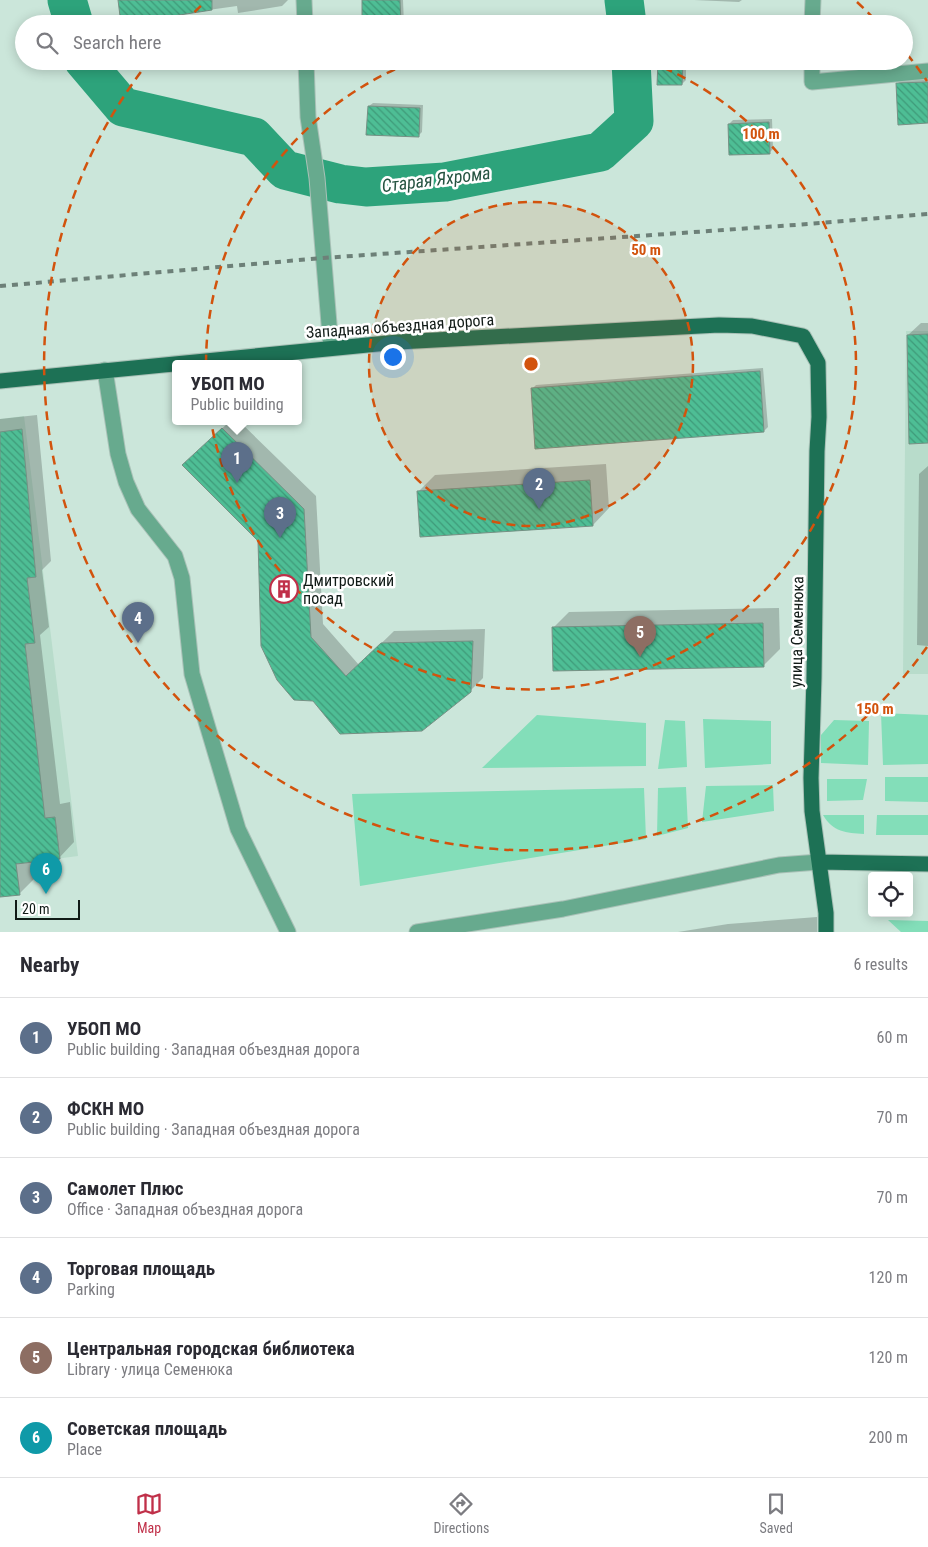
<!DOCTYPE html>
<meta charset="utf-8">
<style>
body{margin:0;font-family:"Roboto Condensed",sans-serif;background:#f2f2f3;color:#2b2b33}
.controls{position:absolute;right:15px;bottom:15px;display:grid;overflow:hidden;border-radius:5px;box-shadow:0 2px 12px #0003}
.controls button{width:45px;height:45px;display:grid;place-items:center;padding:0;border:0;border-bottom:1px solid #e1e1e2;background:#fff;color:#2b2b33;font:25px sans-serif}
.scale{position:absolute;left:15px;bottom:12px;width:65px;box-sizing:border-box;padding-left:5px;border:2px solid #101a16;border-top:0;font-size:14px;line-height:18px;white-space:nowrap;color:#101a16;-webkit-text-stroke:4px #fff;paint-order:stroke}
.you{position:absolute;left:392px;top:356px;width:18px;height:18px;margin:-12px;border:4px solid #fff;border-radius:50%;background:#1a73e8;box-shadow:0 0 0 8px #1a73e833}
.badge{display:grid;place-items:center;width:32px;height:32px;border-radius:50%;background:#c03049;color:#fff;font-size:16px;font-weight:700}
.pin{position:absolute;translate:-50% -41px;filter:drop-shadow(0 1px 2px #0008)}
.pin::after{content:'';position:absolute;top:26px;width:18px;height:15px;background:inherit;clip-path:polygon(0 0,100% 0,50% 100%)}
.popup{position:absolute;left:172px;top:360px;width:130px;height:65px;box-sizing:border-box;display:grid;place-content:center;border-radius:5px;background:#fff;filter:drop-shadow(0 1px 4px #0005);font-size:16px;white-space:nowrap;color:#7c7c81}
.popup b{font-size:19px;color:#2b2b33}
.popup::after{content:'';position:absolute;left:50%;top:100%;margin-left:-10px;border:10px solid transparent;border-top-color:#fff}
.list{margin:0;padding:0;list-style:none}
h2{display:flex;justify-content:space-between;align-items:center;height:65px;margin:0;padding:0 20px;font-size:21px}
h2 small{font-size:16px;font-weight:400;color:#7c7c81}
.list li{display:grid;grid-template-columns:32px 1fr auto;gap:15px;align-items:center;box-sizing:border-box;height:80px;padding:0 20px;border-top:1px solid #e1e1e2}
.list b{display:block;font-size:19px;white-space:nowrap}
.list p{margin:0;font-size:16px;white-space:nowrap;color:#7c7c81}
.list em{font-size:16px;font-style:normal;color:#7c7c81}
.icon{flex:none;width:28px;height:28px;fill:none;stroke:currentColor;stroke-width:2;stroke-linecap:round;stroke-linejoin:round}
.map{position:relative;flex:none;width:928px;height:932px;overflow:hidden}
.search{position:absolute;background:#fff;box-shadow:0 2px 12px #0003;left:15px;right:15px;top:15px;height:55px;display:flex;align-items:center;gap:12px;box-sizing:border-box;padding:0 18px;border-radius:28px;color:#7c7c81;font-size:19px}
.sheet{height:545px;background:#fff}
nav{display:flex;justify-content:space-around;align-items:center;box-sizing:border-box;height:70px;border-top:1px solid #e1e1e2;background:#fff;font-size:14px;color:#7c7c81}
nav a{display:grid;justify-items:center;gap:2px}
nav .on{color:#c03049}
.map>svg:first-child{display:block}
.built{fill:#b8dccb}
.green{fill:#83deb9}
.shadow{fill:#0003}
.lines{fill:none;stroke-linecap:round;stroke-linejoin:round}
.river{stroke:#2da37b;stroke-width:39}
.building{fill:url(#building-back-hatch);stroke:#769084}
.minor-casing{stroke:#a9c1b7;stroke-width:17}
.major-casing{stroke:#a9c1b7;stroke-width:17}
.minor{stroke:#67aa8e;stroke-width:15}
.major{stroke:#1d7155;stroke-width:15}
.rail{stroke:#6d8078;stroke-width:4;stroke-dasharray:6 6;stroke-linecap:butt}
.ring{fill:none;stroke:#d2530d;stroke-width:2.5;stroke-dasharray:9 6}
.labels{text-anchor:middle;dominant-baseline:central;stroke-width:5;stroke-linejoin:round;paint-order:stroke}
.street-label{font-size:16px;fill:#101a16;stroke:#fff}
.poi-label{font-size:16px;fill:#101a16;stroke:#fff;text-anchor:start}
.water-label{font-size:18px;font-style:italic;fill:#255341;stroke:#fff}
.centre{fill:#d2530d;stroke:#fff;stroke-width:2.5}
.ring-label{font-size:15px;text-anchor:middle;font-weight:bold;fill:#d2530d;stroke:#fff;stroke-width:5;stroke-linejoin:round;paint-order:stroke}
</style>
<div class="map">
<svg width="928" height="932" viewBox="0 0 928 932">
<defs>
<pattern id="building-back-hatch" width="6" height="6" patternUnits="userSpaceOnUse" patternTransform="scale(1.25)"><rect width="6" height="6" fill="#4ebe95"/><path d="M-1 5l2 2M0 0l6 6M5-1l2 2" fill="none" stroke="#3f9a79"/></pattern>
</defs>
<rect width="100%" height="100%" fill="#cbe6da"/>
<path class="built" d="M906 331H928V674H903Z
M24 416 78 856 16 864 20 895 0 897V419Z"/>
<path class="green" d="M881 713 928 715V764L883 765Z
M537 715 646 723V766L482 768Z
M703 719 771 721V764L705 768Z
M665 720 685 721 687 767 658 769Z
M834 720 869 721 868 765 821 763V735Z
M885 777H928V802L885 801Z
M827 779H867L863 800 827 801Z
M773 785 774 811 702 822 706 786Z
M686 787 688 828 657 836 658 788Z
M644 788 646 839 360 886 352 794Z
M823 815H864V834C846 833 833 832 823 815Z
M877 815H928V835H876Z
M888 920 928 921V932H901Z"/>
<path class="shadow" d="M119 0H288L282 6 238 13 237 6 122 22Z
M363 0H403L404 24H364Z
M694 0H742L739 2Z
M659 61H686V80L682 84Z
M928 79V122L897 84 901 80Z
M373 103 423 105 422 132 418 136 369 106Z
M772 119 773 149 769 153 729 124 733 120Z
M921 323H928V442L908 335Z
M763 368 768 427 764 431 532 389 536 385Z
M37 415 51 561 42 570 49 627 40 635 60 804 70 802 74 842 59 858 33 861 35 878 20 893 0 896V419Z
M229 422H240L316 496 323 624 359 665 394 631 485 629 483 678 470 691 340 733 259 541 196 453Z
M606 464 609 508 593 525 419 491 435 475Z
M928 466V646L917 645 919 474Z
M779 608 780 649 763 666 553 628 569 612Z
M817 917V932H678L728 924Z"/>
<g class="lines">
<path class="river" d="M67 0 74 24
M624 0 627 24
M84 61 123 107 254 137 285 170 340 184 366 187 445 182 600 152 634 121 631 61"/>
</g>
<path class="building" d="M118 0H212V10L121 24Z
M362 0H400L401 24H362Z
M658 61H683L682 85H657Z
M928 82V123L898 125 896 83Z
M368 106 420 108 419 137 366 135Z
M769 122 770 154 729 155 728 124Z
M928 334V443L909 444 907 335Z
M760 371 764 432 535 449 531 388Z
M222 428 304 509 311 637 346 676 381 643 473 641 471 692 422 731 340 734 313 701 294 700 277 680 261 646 258 541 182 465Z
M22 429 36 577 27 578 35 643 25 644 45 818 55 817 60 859 16 864 20 895 0 897V432Z
M590 480 593 526 420 537 417 491Z
M763 623 764 667 553 671 552 627Z"/>
<g class="lines">
<defs>
<path id="minor" d="M304 0 305 24
M812 24 813 0
M306 61 308 117 317 178 331 348
M812 61V82L928 71
M105 370 118 454 126 482 138 509 175 556 182 578 192 674 238 829 288 932
M417 932 563 909 779 865 819 862"/>
<path id="major" d="M0 381 398 342 719 325 752 326 803 336 818 363 819 417 817 451 814 678 811 778 812 811 826 913V932
M819 862 928 864"/>
</defs>
<use href="#minor" class="minor-casing"/>
<use href="#major" class="major-casing"/>
<use href="#minor" class="minor"/>
<use href="#major" class="major"/>
<path class="rail" d="M0 286 323 258 809 224 928 214"/>
</g>
<circle cx="531" cy="364" r="162" fill="#d2530d" fill-opacity=".12"/>
<g class="ring">
<circle cx="531" cy="364" r="162"/>
<path d="M650 62A325 325 0 1 1 412 62"/>
<path d="M927 647A487 487 0 1 1 147 64M184 23A487 487 0 0 1 205 2M857 2A487 487 0 0 1 878 23M907 54A487 487 0 0 1 927 81"/>
</g>
<defs>
<symbol id="building-ring" viewBox="-11 -11 22 22"><circle r="9.5" fill="#fff" stroke="#c03049" stroke-width="1.5"/><path d="M-4-6H4V6H1V3H-1V6H-4ZM-2.5-4.3h1.7v1.8h-1.7ZM.8-4.3h1.7v1.8H.8ZM-2.5-1h1.7V.8h-1.7ZM.8-1h1.7V.8H.8Z" fill="#c03049"/></symbol>
</defs>
<g fill-rule="evenodd">
<use href="#building-ring" x="268" y="573" width="32" height="32"/>
</g>
<g class="labels">
<g class="street-label">
<text transform="translate(400 326) rotate(-4)">Западная объездная дорога</text>
<text transform="translate(797 632) rotate(-89)">улица Семенюка</text>
</g>
<g class="poi-label">
<text x="303" y="580">Дмитровский<tspan x="303" dy="18">посад</tspan></text>
</g>
<g class="water-label">
<text transform="translate(436 179) rotate(-7)">Старая Яхрома</text>
</g>
</g>
<circle cx="531" cy="364" r="8" class="centre"/>
<g class="ring-label">
<text x="761" y="139">100 m</text>
<text x="646" y="255">50 m</text>
<text x="875" y="714">150 m</text>
</g>
</svg>
<div class="controls">
<button><svg class="icon" aria-label="locate" viewBox="0 0 24 24"><circle cx="12" cy="12" r="6"/><path d="M12 2v4M12 18v4M2 12h4M18 12h4"/></svg></button>
</div>
<div class="scale">20 m</div>
<div class="you"></div>
<div class="pin badge" style="left:237px;top:483px;background:#5c6f8a">1</div>
<div class="popup"><b>УБОП МО</b>Public building</div>
<div class="pin badge" style="left:539px;top:509px;background:#5c6f8a">2</div>
<div class="pin badge" style="left:280px;top:538px;background:#5c6f8a">3</div>
<div class="pin badge" style="left:138px;top:643px;background:#5c6f8a">4</div>
<div class="pin badge" style="left:640px;top:657px;background:#8d6e63">5</div>
<div class="pin badge" style="left:46px;top:894px;background:#0f9aa8">6</div>
<div class="search"><svg class="icon" aria-label="search" viewBox="0 0 24 24"><circle cx="10" cy="10" r="6"/><path d="M15 15l6 6"/></svg>Search here</div>
</div>
<section class="sheet">
<h2>Nearby<small>6 results</small></h2>
<ul class="list">
<li><span class="badge" style="background:#5c6f8a">1</span><div><b>УБОП МО</b><p>Public building · Западная объездная дорога</p></div><em>60 m</em></li>
<li><span class="badge" style="background:#5c6f8a">2</span><div><b>ФСКН МО</b><p>Public building · Западная объездная дорога</p></div><em>70 m</em></li>
<li><span class="badge" style="background:#5c6f8a">3</span><div><b>Самолет Плюс</b><p>Office · Западная объездная дорога</p></div><em>70 m</em></li>
<li><span class="badge" style="background:#5c6f8a">4</span><div><b>Торговая площадь</b><p>Parking</p></div><em>120 m</em></li>
<li><span class="badge" style="background:#8d6e63">5</span><div><b>Центральная городская библиотека</b><p>Library · улица Семенюка</p></div><em>120 m</em></li>
<li><span class="badge" style="background:#0f9aa8">6</span><div><b>Советская площадь</b><p>Place</p></div><em>200 m</em></li>
</ul>
</section>
<nav>
<a class="on"><svg class="icon" aria-label="map" viewBox="0 0 24 24"><path d="M3 6l6-2 6 2 6-2v14l-6 2-6-2-6 2zM9 4v14M15 6v14"/></svg>Map</a>
<a><svg class="icon" aria-label="directions" viewBox="0 0 24 24"><path d="M12 3l9 9-9 9-9-9zM9 14v-3h6M13 9l2 2-2 2"/></svg>Directions</a>
<a><svg class="icon" aria-label="saved" viewBox="0 0 24 24"><path d="M7 4h10v16l-5-4-5 4z"/></svg>Saved</a>
</nav>
